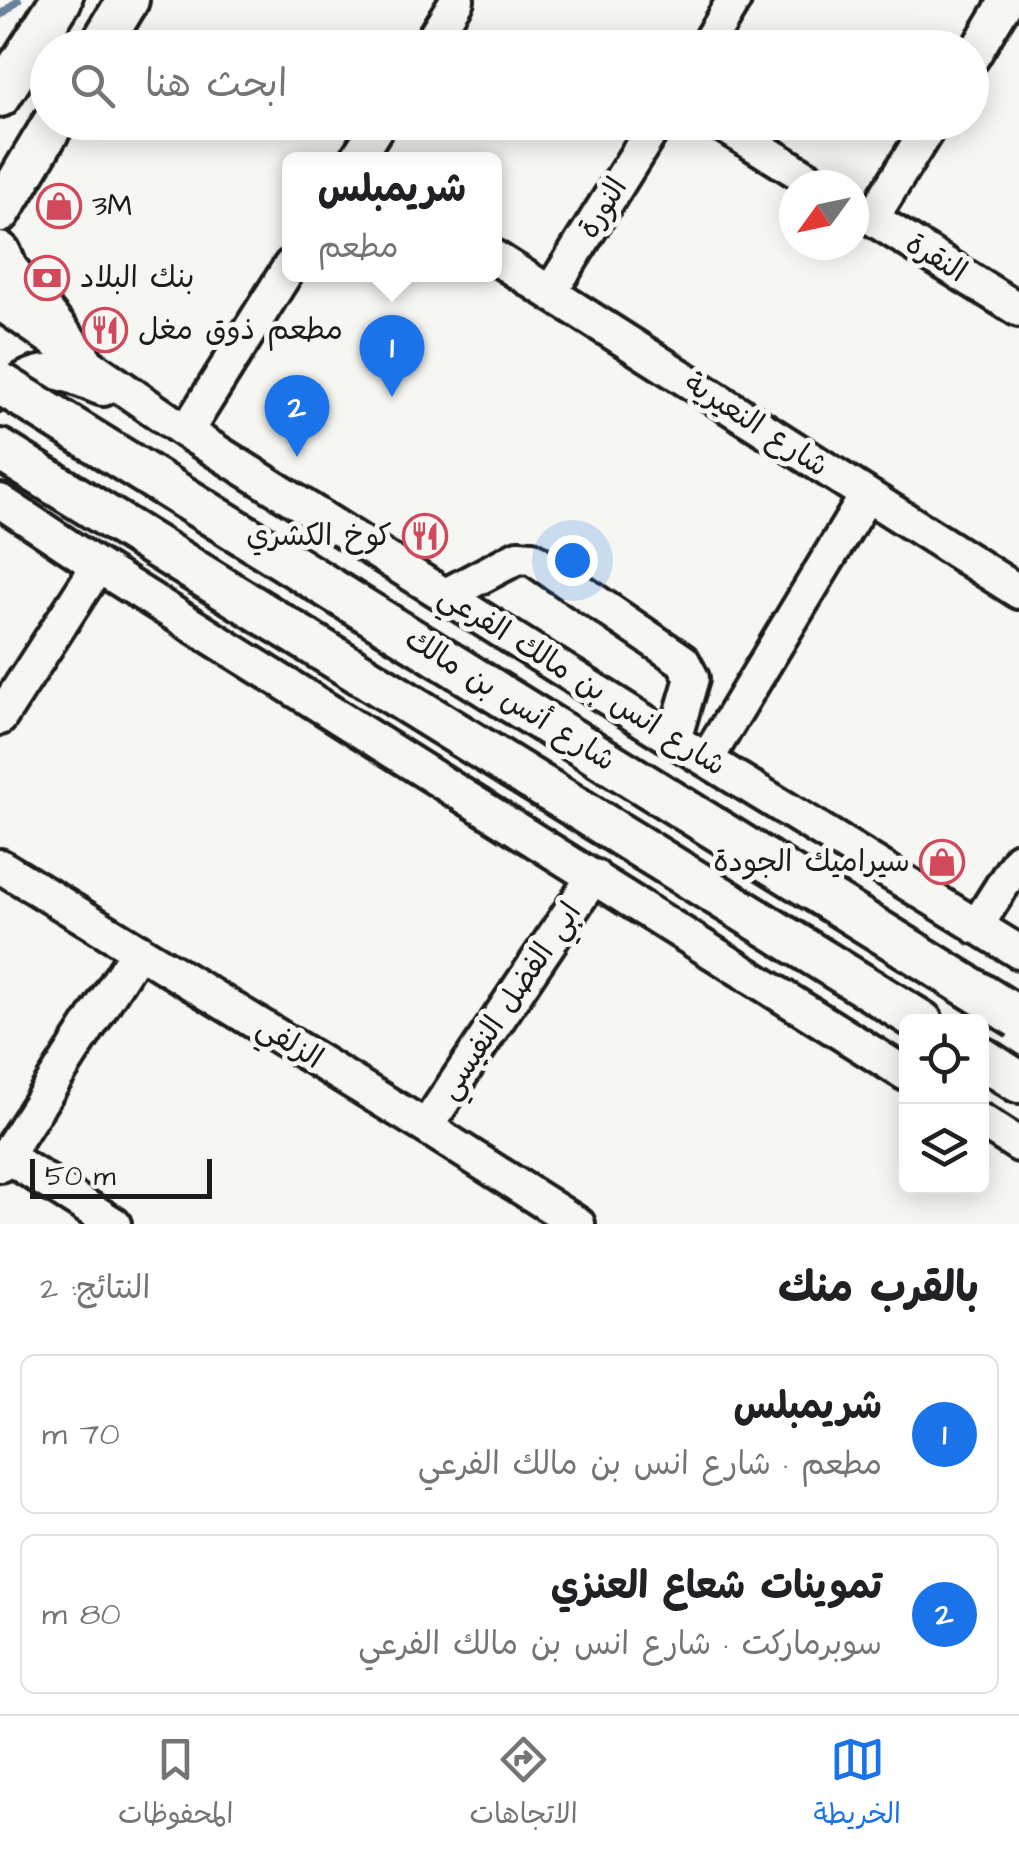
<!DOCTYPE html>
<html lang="ar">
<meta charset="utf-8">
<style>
body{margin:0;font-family:"Architects Daughter","Playpen Sans Arabic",sans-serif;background:#f2f2f2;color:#202124;direction:rtl}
.controls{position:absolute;right:30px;bottom:30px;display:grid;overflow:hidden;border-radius:15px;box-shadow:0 5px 25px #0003}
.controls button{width:90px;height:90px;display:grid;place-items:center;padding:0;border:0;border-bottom:2px solid #e0e0e0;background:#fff;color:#202124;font:50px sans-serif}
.compass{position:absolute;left:779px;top:170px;width:90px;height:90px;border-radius:50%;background:#fff;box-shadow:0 5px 25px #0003;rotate:237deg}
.scale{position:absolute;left:30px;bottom:25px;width:182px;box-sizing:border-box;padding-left:10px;border:5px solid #1c1c1c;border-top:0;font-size:28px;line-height:35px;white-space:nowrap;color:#1c1c1c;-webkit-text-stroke:8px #f6f6f2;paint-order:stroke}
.you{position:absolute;left:572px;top:560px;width:35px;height:35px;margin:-25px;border:8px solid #fff;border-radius:50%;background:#1a73e8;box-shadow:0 0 0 15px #1a73e833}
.badge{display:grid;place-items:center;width:65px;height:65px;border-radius:50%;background:#1a73e8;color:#fff;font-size:32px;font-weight:700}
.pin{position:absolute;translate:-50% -82px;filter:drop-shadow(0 2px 5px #0008)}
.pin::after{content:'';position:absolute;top:52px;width:35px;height:30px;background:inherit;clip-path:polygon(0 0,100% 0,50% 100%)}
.popup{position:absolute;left:282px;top:152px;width:220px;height:130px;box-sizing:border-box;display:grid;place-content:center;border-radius:15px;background:#fff;filter:drop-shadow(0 2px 8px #0005);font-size:32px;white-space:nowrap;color:#757577}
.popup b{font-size:38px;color:#202124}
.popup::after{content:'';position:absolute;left:50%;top:100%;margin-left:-20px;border:20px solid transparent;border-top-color:#fff}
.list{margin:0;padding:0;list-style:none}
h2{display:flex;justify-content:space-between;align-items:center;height:130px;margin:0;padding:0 40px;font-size:42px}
h2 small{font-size:32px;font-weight:400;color:#757577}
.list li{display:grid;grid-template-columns:65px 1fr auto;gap:30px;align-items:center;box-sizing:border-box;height:160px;margin:0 20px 20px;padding:0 20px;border:2px solid #e0e0e0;border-radius:15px}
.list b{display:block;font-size:38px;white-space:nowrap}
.list p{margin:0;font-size:32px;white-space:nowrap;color:#757577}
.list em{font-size:32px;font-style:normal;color:#757577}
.icon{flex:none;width:55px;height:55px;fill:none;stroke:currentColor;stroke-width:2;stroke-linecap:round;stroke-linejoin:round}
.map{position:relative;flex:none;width:1019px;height:1224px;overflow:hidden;direction:ltr}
.search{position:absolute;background:#fff;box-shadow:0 5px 25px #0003;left:30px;right:30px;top:30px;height:110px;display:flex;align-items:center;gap:25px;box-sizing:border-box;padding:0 35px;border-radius:55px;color:#757577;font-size:38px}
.sheet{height:490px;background:#fff}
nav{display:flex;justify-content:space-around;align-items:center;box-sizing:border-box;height:140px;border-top:2px solid #e0e0e0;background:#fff;font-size:28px;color:#757577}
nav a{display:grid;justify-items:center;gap:5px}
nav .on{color:#1a73e8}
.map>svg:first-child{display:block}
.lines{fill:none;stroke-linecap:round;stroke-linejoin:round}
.stream{stroke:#67839e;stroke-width:8}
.minor-casing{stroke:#1c1c1c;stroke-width:40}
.major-casing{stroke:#1c1c1c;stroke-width:48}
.minor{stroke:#f6f6f2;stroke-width:32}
.major{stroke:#f6f6f2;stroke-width:40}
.major-bridge-casing{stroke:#1c1c1c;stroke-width:48;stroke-linecap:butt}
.major-bridge{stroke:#f6f6f2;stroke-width:40}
.labels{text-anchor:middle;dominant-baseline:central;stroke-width:10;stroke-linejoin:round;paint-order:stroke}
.poi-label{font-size:30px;fill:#1c1c1c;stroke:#f6f6f2;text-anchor:start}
.street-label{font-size:30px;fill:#1c1c1c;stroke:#f6f6f2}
</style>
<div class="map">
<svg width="1019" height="1224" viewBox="0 0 1019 1224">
<rect width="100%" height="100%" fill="#f6f6f2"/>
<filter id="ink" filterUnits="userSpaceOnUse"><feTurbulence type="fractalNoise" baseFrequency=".01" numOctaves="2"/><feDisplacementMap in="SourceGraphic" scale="20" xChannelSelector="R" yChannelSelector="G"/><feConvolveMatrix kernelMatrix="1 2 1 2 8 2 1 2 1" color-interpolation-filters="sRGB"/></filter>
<g filter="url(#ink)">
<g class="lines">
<path class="stream" d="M0 16 18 0"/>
<defs>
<path id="minor" d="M427 48 457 0
M705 48 734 0
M972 58 1007 0
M718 122 819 185
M356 160 380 122
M854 207 1019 310
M872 218 932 122
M494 257 1019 592
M550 293 657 122
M0 303 186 432 674 740 1019 952
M0 394C47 362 53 369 103 389
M186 432 290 266
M0 501 98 566 906 1074
M446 595 518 557 532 558 683 661 692 678 674 740
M0 718 98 566
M707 759 866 496
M0 866 426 1127 578 1224
M976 927 1019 859
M982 1121 1019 1145
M426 1127 594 876
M6 1156 114 1224
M0 1165 138 950"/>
<path id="major" d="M99 48 128 0
M0 96 61 0
M0 212 54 122
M0 253 7 270 81 360
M0 450 922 1022
M982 1058 1019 1082"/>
</defs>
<use href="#minor" class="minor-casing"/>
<use href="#major" class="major-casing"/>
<use href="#minor" class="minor"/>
<use href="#major" class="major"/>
<defs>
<path id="major-bridge" d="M0 383 1019 1018"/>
</defs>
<use href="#major-bridge" class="major-bridge-casing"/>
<use href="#major-bridge" class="major-bridge"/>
</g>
</g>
<defs>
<symbol id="shop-ring" viewBox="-11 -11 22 22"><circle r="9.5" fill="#f6f6f2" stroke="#d1495b" stroke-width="1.5"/><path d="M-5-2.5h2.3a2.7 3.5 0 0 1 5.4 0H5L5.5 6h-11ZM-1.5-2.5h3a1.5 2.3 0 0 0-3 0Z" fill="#d1495b"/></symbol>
<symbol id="bank-ring" viewBox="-11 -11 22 22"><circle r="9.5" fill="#f6f6f2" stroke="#d1495b" stroke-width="1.5"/><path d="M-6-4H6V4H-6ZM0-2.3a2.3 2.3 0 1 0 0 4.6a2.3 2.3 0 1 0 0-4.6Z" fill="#d1495b"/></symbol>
<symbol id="restaurant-ring" viewBox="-11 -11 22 22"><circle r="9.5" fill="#f6f6f2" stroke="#d1495b" stroke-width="1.5"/><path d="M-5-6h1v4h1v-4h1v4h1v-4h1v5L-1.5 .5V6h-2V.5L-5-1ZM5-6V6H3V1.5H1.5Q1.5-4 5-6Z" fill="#d1495b"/></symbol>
</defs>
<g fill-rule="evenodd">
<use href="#shop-ring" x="34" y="181" width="50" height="50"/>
<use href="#bank-ring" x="22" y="253" width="50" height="50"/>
<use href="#restaurant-ring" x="80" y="305" width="50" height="50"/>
<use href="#restaurant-ring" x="400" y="511" width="50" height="50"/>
<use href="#shop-ring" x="917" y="837" width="50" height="50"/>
</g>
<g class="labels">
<g class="poi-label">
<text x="92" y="206">3M</text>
<text x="80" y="278">بنك البلاد</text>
<text x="138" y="330">مطعم ذوق مغل</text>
<text x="392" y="536" text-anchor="end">كوخ الكشري</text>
<text x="910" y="862" text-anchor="end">سيراميك الجودة</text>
</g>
<g class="street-label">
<text transform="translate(603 208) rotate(-58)">النورة</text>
<text transform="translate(936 258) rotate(32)">النقرة</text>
<text transform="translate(756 425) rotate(33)">شارع النعيرية</text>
<text transform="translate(582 681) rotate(32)">شارع انس بن مالك الفرعي</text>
<text transform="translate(510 700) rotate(32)">شارع أنس بن مالك</text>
<text transform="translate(510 1001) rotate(-56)">ابي الفضل النفيسي</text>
<text transform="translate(290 1043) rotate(32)">الزلفي</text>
</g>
</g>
</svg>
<div class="controls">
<button><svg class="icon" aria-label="locate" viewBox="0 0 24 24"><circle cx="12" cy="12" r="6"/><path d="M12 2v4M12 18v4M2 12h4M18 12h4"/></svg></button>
<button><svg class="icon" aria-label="layers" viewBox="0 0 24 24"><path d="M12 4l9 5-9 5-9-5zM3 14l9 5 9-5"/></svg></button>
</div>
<svg class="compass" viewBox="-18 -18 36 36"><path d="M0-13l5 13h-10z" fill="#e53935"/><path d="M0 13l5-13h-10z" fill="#757577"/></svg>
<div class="scale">50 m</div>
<div class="you"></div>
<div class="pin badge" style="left:392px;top:397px">1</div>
<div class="popup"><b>شريمبلس</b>مطعم</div>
<div class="pin badge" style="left:297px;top:457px">2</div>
<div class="search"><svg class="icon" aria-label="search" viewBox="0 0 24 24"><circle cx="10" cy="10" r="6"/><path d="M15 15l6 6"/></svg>ابحث هنا</div>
</div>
<section class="sheet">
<h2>بالقرب منك<small>النتائج: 2</small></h2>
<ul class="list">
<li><span class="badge">1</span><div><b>شريمبلس</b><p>مطعم · شارع انس بن مالك الفرعي</p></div><em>70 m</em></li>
<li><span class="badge">2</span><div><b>تموينات شعاع العنزي</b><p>سوبرماركت · شارع انس بن مالك الفرعي</p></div><em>80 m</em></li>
</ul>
</section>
<nav>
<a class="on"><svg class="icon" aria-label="map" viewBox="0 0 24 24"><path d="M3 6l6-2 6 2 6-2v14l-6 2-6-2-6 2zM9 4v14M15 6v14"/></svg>الخريطة</a>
<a><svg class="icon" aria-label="directions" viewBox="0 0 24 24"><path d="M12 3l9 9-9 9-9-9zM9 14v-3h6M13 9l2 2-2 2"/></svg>الاتجاهات</a>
<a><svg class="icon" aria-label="saved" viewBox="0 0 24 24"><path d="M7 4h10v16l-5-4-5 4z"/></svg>المحفوظات</a>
</nav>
